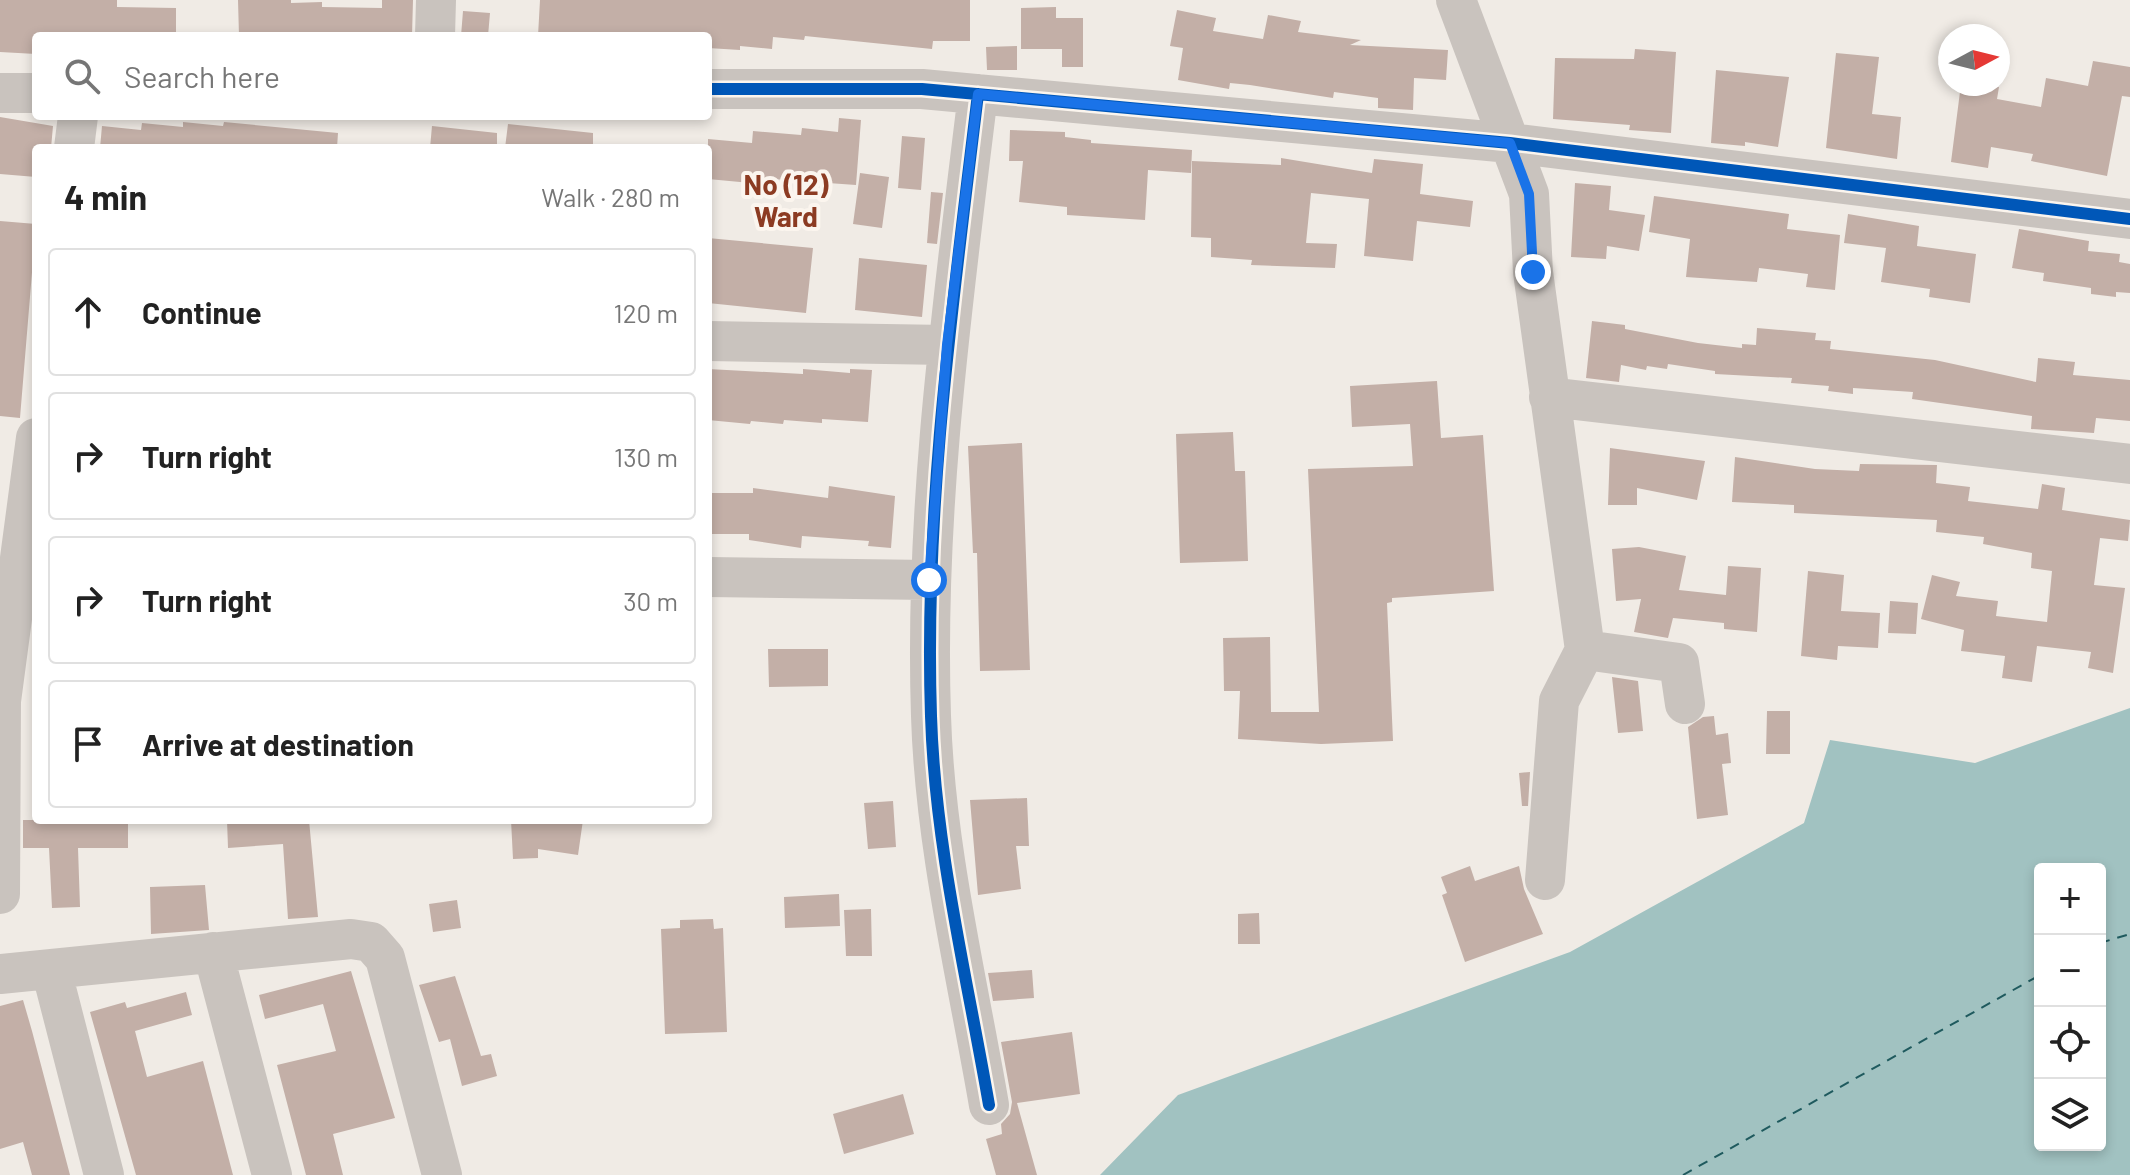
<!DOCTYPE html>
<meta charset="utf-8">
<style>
body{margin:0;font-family:Barlow,sans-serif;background:#f6f6f6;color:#222}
.controls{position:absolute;right:24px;bottom:24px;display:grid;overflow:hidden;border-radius:8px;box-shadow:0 4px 12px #0003}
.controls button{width:72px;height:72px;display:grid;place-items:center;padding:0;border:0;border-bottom:2px solid #e0e0e0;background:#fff;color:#222;font:40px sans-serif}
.compass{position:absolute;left:1938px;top:24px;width:72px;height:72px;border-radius:50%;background:#fff;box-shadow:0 4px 12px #0003;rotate:83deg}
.stop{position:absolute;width:24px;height:24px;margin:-18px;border:6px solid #1a73e8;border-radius:50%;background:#fff}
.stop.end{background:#1a73e8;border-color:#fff;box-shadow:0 2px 8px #0008}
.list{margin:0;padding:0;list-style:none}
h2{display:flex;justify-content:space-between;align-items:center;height:104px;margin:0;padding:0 32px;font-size:34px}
h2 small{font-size:26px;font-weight:400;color:#767676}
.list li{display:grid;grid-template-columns:52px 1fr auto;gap:24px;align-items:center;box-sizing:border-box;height:128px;margin:0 16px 16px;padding:0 16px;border:2px solid #e0e0e0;border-radius:8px}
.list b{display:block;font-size:30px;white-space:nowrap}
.list em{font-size:26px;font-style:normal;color:#767676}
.icon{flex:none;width:44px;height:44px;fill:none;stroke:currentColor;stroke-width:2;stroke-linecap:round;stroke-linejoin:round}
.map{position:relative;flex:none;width:2130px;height:1175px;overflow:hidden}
.search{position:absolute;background:#fff;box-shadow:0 4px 12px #0003;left:32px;top:32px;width:680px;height:88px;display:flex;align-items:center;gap:20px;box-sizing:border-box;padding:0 28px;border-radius:8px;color:#767676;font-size:30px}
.panel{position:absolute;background:#fff;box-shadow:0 4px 12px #0003;left:32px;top:144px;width:680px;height:680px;border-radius:8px}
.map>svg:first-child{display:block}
.water{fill:#a1c2c1;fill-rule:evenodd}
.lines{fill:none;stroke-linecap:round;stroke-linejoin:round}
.ferry{stroke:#1f5a5e;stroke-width:2;stroke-dasharray:10 8;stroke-linecap:butt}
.building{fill:#c3afa7}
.minor{stroke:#c9c3be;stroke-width:40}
.cycleway-casing{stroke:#fbf5ee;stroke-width:17}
.cycleway{stroke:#0057b8;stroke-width:12}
.route{stroke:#1a73e8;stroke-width:10}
.labels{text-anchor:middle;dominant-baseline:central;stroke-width:8;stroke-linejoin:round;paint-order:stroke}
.quarter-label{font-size:28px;font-weight:bold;fill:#8c3b22;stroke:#fbf5ee}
</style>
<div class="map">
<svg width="2130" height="1175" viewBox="0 0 2130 1175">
<rect width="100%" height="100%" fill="#f0ebe5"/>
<path class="water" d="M2130 708V1175H1100L1178 1095 1570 952 1804 823 1830 740 1975 763ZM2040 869H2100V1145H2040Z"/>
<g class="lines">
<path class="ferry" d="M2100 943 2130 934
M1683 1175 2040 975"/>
</g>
<path class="building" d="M0 0H117V7L176 8V36H36V54L0 52Z
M238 0H291V3L322 2V7L382 8V0H413L412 36H239Z
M540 0H970V41H933L932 49 805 36 804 40 773 37 772 49 740 46V50L708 48V36H538Z
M1056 7V18H1083V67H1062V49H1021V8Z
M1177 10 1216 18 1213 31 1263 39 1268 15 1301 21 1298 32 1361 40 1350 45 1448 50 1446 80 1414 78 1413 110 1378 108V98L1334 92 1333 98 1250 85 1230 83 1229 89 1178 80 1183 48 1170 46Z
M463 11 490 13 488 36H461Z
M1017 46V70H987L986 47Z
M1635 49 1676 52 1671 133 1629 130 1630 125 1553 119 1555 58 1634 59Z
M1836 53 1879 57 1872 114 1901 117 1897 159 1826 148Z
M2093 61 2130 67V97L2122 96 2107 176 2031 161 2033 154 1991 147 1988 168 1951 162 1961 84 1999 87 1997 99 2041 107 2046 78 2088 86Z
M1716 70 1789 77 1778 147 1745 142V146L1711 143Z
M0 117 53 126 51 148H36V177L0 174Z
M839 118 861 120 856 185 772 179V185L708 179V139L752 143 753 131 801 135 802 128 838 132Z
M183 122 223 126 224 122 338 133 337 148H100L102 126 141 130 142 123 183 127Z
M508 124 593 133V148H505Z
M432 126 497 133V148H430Z
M1010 130 1065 132V137L1091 140V143L1192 150 1191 173 1148 170 1145 220 1067 215V207L1019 202 1023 161H1009Z
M902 136 925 138 921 190 898 188Z
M1281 158 1372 173 1374 159 1423 164 1420 194 1473 201 1470 227 1417 221 1413 261 1364 256 1369 199 1311 193 1306 243 1337 244 1335 268 1251 265 1252 260 1211 257V238L1191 237 1192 161 1281 165Z
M860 173 889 177 882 228 853 224Z
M1575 183 1611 186 1609 210 1645 215 1639 251 1607 246 1606 259 1571 257Z
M931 192 943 193 937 244 927 243Z
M1654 196 1789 214 1787 229 1840 235 1835 290 1806 287 1808 274 1759 268 1757 282 1686 277 1690 239 1649 232Z
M1848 214 1919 226 1917 246 1976 254 1970 303 1929 297 1930 289 1881 282 1886 248 1844 243Z
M0 221 36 224 20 418 0 416Z
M2019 229 2089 241 2088 251 2120 254 2119 262 2130 264V293L2116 292V297L2091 294V288L2043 281 2044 273 2012 268Z
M708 238 813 248 806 313 708 303Z
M859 258 927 265 922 317 855 310Z
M1592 321 1625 325V329L1698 343 1742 348V344L1756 345 1757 328 1816 333 1815 340 1831 341 1830 349 1935 360 2036 382 2038 358 2075 362 2073 375 2130 380V421L2096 418 2094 433 2031 429 2032 416 1912 399 1913 392 1853 388V394L1828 391 1829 386 1791 383 1792 378 1715 374V371L1668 364 1667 369 1647 366 1646 370 1621 365 1619 382 1586 378Z
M708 369 803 374V369L850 373V369L872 370 868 422 822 419V423L784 420 783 424 751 421 750 424 708 420Z
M1437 381 1441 438 1483 435 1494 591 1392 598V602L1387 603 1393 741 1321 744 1238 739 1240 691H1224L1223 638 1270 637 1271 712H1319L1308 469 1413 466 1410 424 1352 427 1350 386Z
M1233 432 1235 471H1245L1248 561 1180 563 1176 434Z
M1022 443 1030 670 980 671 977 553H973L968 446Z
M1610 448 1705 461 1697 500 1637 488V505H1608Z
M1735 457 1815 469 1859 471 1860 464 1937 465 1936 483 1970 487 1968 501 2038 509 2042 484 2065 488 2062 510 2130 520 2128 541 2100 538 2094 585 2125 588 2113 673 2088 668 2091 652 2037 646 2032 682 2002 678 2005 656 1961 651 1964 630 1921 619 1932 575 1960 582 1956 596 1998 601 1996 616 2047 622 2052 571 2031 568 2032 553 1983 544 1984 537 1936 532 1937 520 1794 513V505L1732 502Z
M829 486 895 496 891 548 868 546 869 541 802 536 801 548 749 540V534H708V493H753V488L828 498Z
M1639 547 1686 556 1679 590 1726 595 1728 566 1761 568 1757 632 1724 629V623L1673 618 1668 638 1634 632 1641 599 1616 601 1612 549Z
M1808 571 1844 575 1841 611 1880 613 1878 648 1838 646 1837 660 1801 656Z
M1890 601 1918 603 1916 634 1888 633Z
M768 649H828V686L769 687Z
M1612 677 1638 681 1643 731 1618 733Z
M1767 711H1790V754H1766Z
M1714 716 1716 735 1728 733 1731 763 1722 764 1728 815 1697 819 1688 727 1703 717Z
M1530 772 1528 806H1522L1519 773Z
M1027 798 1029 846H1016L1021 889 978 895 970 800Z
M893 801 896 847 868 849 864 803Z
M23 820H128V848H78L80 907 52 908 49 848H23Z
M227 820H309L318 917 288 919 283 844 228 848Z
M511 820H583L578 855 538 849V858L513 859Z
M1470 866 1475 881 1519 866 1524 889 1543 934 1465 962 1442 895 1447 893 1441 877Z
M205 885 209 930 151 934 150 887Z
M839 894 840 926 785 928 784 897Z
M457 900 461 928 433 932 429 904Z
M871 909 872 956H846L844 910Z
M1259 913 1260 944H1238V914Z
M713 919 714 929 723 928 727 1032 665 1034 661 929 680 928V920Z
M1032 970 1034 998 993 1001 988 973Z
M351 971 395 1118 333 1134 343 1175H306L277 1065 336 1051 323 1004 265 1019 259 995Z
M455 976 481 1056 491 1054 497 1076 462 1086 450 1039 439 1042 419 985Z
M186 992 192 1015 135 1031 147 1077 203 1061 233 1175H136L90 1012 125 1002 127 1008Z
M23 1000 32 1031 70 1175H32L23 1142 0 1149V1006Z
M1072 1032 1080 1094 1017 1103 1037 1175H996L986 1139 1002 1134 1001 1124 1010 1114 1012 1102 1001 1042Z
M903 1094 914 1134 844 1154 833 1114Z"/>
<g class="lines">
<path class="minor" d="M1456 0 1529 194 1533 272 1585 650 1559 701 1545 880
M435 36 436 0
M708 89H922L1510 143 2130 219
M0 93H36
M978 94C953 301 924 508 931 716 935 847 967 977 989 1105
M74 148 78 116
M708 341 947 345
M1549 397 2130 464
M708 577 929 580
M1585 650 1679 663 1685 704
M0 894 1 701 36 438
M213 952 272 1175
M51 969 104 1175
M0 974 351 939 371 942 385 958 442 1175"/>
<defs>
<path id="cycleway" d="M708 89H922L1510 143 2130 219
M978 94C953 301 924 508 931 716 935 847 967 977 989 1105"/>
</defs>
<use href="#cycleway" class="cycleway-casing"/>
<use href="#cycleway" class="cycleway"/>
</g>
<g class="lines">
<path class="route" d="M929 580 947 345 978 94 1510 143 1529 194 1533 272"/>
</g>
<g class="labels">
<g class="quarter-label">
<text x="786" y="184">No (12)<tspan x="786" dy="32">Ward</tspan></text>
</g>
</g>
</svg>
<div class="controls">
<button>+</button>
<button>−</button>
<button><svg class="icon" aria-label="locate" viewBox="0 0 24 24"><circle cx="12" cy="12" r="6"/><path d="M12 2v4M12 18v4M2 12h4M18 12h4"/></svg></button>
<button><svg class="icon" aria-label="layers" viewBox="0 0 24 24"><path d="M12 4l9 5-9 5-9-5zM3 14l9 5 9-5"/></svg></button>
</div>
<svg class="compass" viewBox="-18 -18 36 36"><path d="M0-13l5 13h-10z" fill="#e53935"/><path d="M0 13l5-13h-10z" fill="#767676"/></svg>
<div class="stop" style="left:929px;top:580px"></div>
<div class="stop end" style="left:1533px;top:272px"></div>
<div class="search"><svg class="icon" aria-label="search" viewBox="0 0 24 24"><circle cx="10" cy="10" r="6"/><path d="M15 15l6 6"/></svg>Search here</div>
<section class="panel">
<h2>4 min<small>Walk · 280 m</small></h2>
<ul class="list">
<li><svg class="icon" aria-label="ahead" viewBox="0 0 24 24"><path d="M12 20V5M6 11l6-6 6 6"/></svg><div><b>Continue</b></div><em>120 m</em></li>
<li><svg class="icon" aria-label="right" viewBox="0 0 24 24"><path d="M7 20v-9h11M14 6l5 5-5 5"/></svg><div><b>Turn right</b></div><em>130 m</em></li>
<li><svg class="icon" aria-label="right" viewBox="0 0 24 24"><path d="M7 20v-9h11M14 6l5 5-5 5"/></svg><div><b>Turn right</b></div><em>30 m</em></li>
<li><svg class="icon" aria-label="arrive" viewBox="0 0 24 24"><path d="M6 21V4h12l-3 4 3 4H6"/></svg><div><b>Arrive at destination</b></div></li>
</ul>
</section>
</div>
